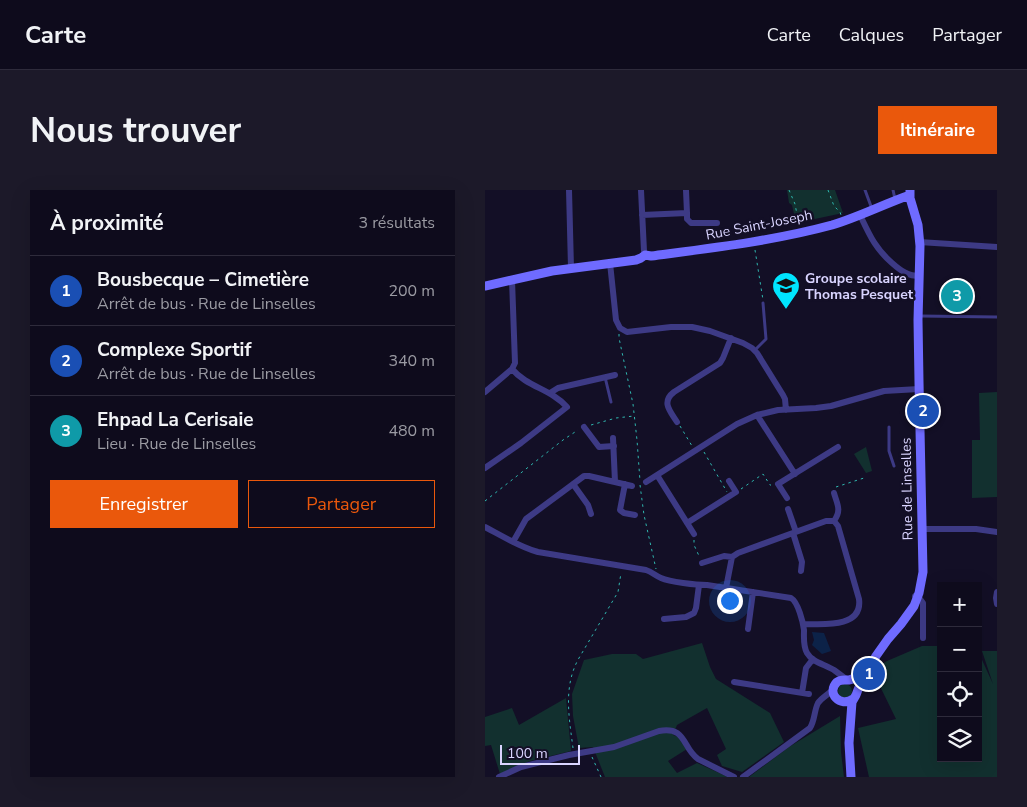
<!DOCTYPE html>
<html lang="fr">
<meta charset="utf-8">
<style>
body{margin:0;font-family:"Nunito Sans",sans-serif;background:#1c1929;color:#f1f3f6}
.controls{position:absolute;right:15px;bottom:15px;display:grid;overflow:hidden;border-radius:0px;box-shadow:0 5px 20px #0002}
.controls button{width:45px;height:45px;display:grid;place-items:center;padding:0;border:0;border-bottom:1px solid #2e2b3b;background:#0e0b1c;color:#f1f3f6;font:25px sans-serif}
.scale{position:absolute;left:15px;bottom:12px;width:80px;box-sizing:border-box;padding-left:5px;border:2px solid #d9d4ff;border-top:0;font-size:14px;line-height:18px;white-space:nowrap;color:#d9d4ff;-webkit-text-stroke:4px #130f26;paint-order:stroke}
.you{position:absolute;left:244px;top:410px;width:18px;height:18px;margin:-12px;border:4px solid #fff;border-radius:50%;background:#1a73e8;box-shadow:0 0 0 8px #1a73e833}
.badge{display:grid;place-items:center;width:32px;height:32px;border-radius:50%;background:#ea580c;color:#fff;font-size:16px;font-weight:700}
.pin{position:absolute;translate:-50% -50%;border:2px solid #fff;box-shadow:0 1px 5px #0006}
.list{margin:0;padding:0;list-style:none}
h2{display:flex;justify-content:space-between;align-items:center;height:65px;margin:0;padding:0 20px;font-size:21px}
h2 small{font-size:16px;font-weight:400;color:#9b9ba3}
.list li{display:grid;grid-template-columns:32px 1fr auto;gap:15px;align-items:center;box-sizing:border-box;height:70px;padding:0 20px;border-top:1px solid #2e2b3b}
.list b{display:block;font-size:19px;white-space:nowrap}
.list p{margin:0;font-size:16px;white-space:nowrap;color:#9b9ba3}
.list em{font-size:16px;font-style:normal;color:#9b9ba3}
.actions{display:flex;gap:10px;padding:15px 20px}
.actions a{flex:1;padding:11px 0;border:1px solid #ea580c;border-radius:0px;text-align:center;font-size:18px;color:#ea580c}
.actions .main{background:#ea580c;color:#fff}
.icon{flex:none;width:28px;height:28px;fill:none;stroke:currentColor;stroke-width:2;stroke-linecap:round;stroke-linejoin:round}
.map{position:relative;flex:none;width:512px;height:587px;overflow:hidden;border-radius:0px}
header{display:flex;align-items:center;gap:30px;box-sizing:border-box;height:70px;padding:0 25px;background:#0e0b1c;border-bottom:1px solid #2e2b3b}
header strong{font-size:24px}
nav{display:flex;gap:28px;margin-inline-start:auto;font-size:18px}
.intro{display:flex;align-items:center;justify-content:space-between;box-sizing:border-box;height:120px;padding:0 30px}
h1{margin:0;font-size:35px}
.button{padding:12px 22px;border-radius:0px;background:#ea580c;color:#fff;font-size:18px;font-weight:700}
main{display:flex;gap:30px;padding:0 30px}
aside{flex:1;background:#0e0b1c;border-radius:0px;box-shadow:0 5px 20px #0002}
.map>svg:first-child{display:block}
.green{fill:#12302f}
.water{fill:#0c2248}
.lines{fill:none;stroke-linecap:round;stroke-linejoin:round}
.path{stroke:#2fb8b0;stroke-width:1;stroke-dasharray:2.5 4;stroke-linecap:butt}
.lane{stroke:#3d3a85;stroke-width:3}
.street{stroke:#3d3a85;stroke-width:6}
.secondary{stroke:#6f6bff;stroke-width:9}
.labels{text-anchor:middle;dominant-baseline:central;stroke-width:5;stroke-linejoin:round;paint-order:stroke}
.street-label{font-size:14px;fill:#d9d4ff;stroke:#130f26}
.poi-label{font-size:14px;font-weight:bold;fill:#d9d4ff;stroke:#130f26;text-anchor:start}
</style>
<header>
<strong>Carte</strong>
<nav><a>Carte</a><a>Calques</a><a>Partager</a></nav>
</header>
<div class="intro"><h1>Nous trouver</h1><a class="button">Itinéraire</a></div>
<main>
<aside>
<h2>À proximité<small>3 résultats</small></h2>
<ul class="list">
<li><span class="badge" style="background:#1a4fb4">1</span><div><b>Bousbecque – Cimetière</b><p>Arrêt de bus · Rue de Linselles</p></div><em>200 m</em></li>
<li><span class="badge" style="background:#1a4fb4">2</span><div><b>Complexe Sportif</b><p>Arrêt de bus · Rue de Linselles</p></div><em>340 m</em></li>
<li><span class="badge" style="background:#0f9aa8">3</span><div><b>Ehpad La Cerisaie</b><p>Lieu · Rue de Linselles</p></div><em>480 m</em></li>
</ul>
<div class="actions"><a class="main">Enregistrer</a><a>Partager</a></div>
</aside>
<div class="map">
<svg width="512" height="587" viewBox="0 0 512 587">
<rect width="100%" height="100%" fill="#130f26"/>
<path class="green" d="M302 0H350L358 23 311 33 307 15 304 13Z
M512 202V307L487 308V250H495L494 203Z
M381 257 387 281 381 283 369 264Z
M217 453 225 477 231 489 285 523 299 552 257 582 237 576 232 565 241 559 222 518 192 535 188 545 193 547 202 559 183 571 192 583 212 573 243 587H120L108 557 94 558 88 526 87 504 99 470 127 464H151L158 469Z
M437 456H456V568H493V461L508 494 497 461H512V587H384L373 538 411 529 387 480 402 471Z
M353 501a7 7 0 1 1 14 0a7 7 0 1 1-14 0Z
M81 508 86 561 45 571 15 584 6 555 0 556V527L27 518 34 535Z
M355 526 356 562 359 587H264L304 557Z"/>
<path class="water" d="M327 442 339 443 346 461 337 464 327 455 329 450Z"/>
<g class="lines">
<path class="path" d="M304 0 310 14 314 35
M343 0 349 16 355 22 356 25
M270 60 278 110
M134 144V148L148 214 152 250 155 291
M106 235 131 228 149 226
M195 236 207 256
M219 262 242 302
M155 295 159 325 171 379
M351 297 379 288
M256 299 278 284 285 295H286
M0 311 78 250 93 240
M209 350V355L215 368
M88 558C84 527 78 496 94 468L133 402 136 383
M107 567 116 587"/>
<path class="lane" d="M380 0 387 19
M408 0 410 9
M435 126 512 127
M270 160 281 149 278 113
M120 187 126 212
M404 237V261L409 276"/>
<path class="street" d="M84 0 86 78
M156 0 159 61 160 65
M202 23V29L206 33H232
M157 25 202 23 201 0
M375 25C385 46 390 58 407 73 416 81 423 86 435 86
M434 52 512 57
M125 73 131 130 135 138 142 142 186 137H207L225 141 258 153 267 158 272 163 298 205 300 209 301 220
M0 202 27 179 30 173 27 90
M65 203 73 198 130 185
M272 225 310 284
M192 232C185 221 176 212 189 202L235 173 238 168 246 148
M99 237 114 257 129 256
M128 248 130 292
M0 278 36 253 82 217C66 199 42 197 27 179
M172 285 209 344
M161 292 252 234 272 225 293 220 331 218 346 216 399 201 434 199
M88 294 103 315 106 324
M140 294 135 320 139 323 150 325
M302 308 293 294 353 257
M303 319 311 342
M202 333 251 302 244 291
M0 337C17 346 35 357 53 362L161 380C167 382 171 386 176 388 185 392 211 395 222 395L306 408C313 412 318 432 319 440 319 448 318 456 322 463 328 473 340 474 349 480 353 483 357 486 361 489
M437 339H491L512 342
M308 343 317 372 316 381
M28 352 41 329 99 286H104L147 296
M217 373 239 366 247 367 253 363 341 331H349C357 320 352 314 349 303
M241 398 247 367
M512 402 511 408 512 414
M430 406 435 409 438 413V448
M179 429 201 427 209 423 211 418 214 395
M318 434C336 434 378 439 374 409L353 336 349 331
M263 439 268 402
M249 492 324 504
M317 503 321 478 328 469
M14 587 36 577 84 565 129 557 174 541C202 536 197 558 213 569L249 587
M258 587 325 538C330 530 329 521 333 513 337 507 345 504 349 498"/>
<path class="secondary" d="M0 96 67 81 151 70 156 68 160 65 166 66C227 58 288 51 347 35 374 27 399 14 425 5
M368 509C355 518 341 503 352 492 356 489 359 490 364 490 371 489 375 484 379 478
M366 587 364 553 367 512 371 505 376 492 391 466 403 449 416 434 429 416 434 403 438 382 434 192 433 130 435 56 433 35 425 8V0"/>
</g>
<defs>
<symbol id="school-pin" viewBox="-11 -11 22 30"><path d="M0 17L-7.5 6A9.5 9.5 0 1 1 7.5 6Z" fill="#00e5ff" stroke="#130f26"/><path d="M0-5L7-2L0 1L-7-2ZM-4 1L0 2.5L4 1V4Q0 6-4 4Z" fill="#111"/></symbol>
</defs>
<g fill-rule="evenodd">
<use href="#school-pin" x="285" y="80" width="32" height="43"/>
</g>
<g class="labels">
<g class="street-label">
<text transform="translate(274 35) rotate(-11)">Rue Saint-Joseph</text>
<text transform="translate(422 299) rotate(-91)">Rue de Linselles</text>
</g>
<g class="poi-label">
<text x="320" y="88">Groupe scolaire<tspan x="320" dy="16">Thomas Pesquet</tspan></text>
</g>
</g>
</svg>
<div class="controls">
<button>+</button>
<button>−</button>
<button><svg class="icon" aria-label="locate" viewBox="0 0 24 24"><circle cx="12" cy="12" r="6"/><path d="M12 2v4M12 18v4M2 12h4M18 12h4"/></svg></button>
<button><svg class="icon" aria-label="layers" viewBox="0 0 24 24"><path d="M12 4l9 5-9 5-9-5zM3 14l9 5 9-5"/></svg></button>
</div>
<div class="scale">100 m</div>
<div class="you"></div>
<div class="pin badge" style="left:384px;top:484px;background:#1a4fb4">1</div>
<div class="pin badge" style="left:438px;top:221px;background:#1a4fb4">2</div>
<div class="pin badge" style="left:472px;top:106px;background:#0f9aa8">3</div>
</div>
</main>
